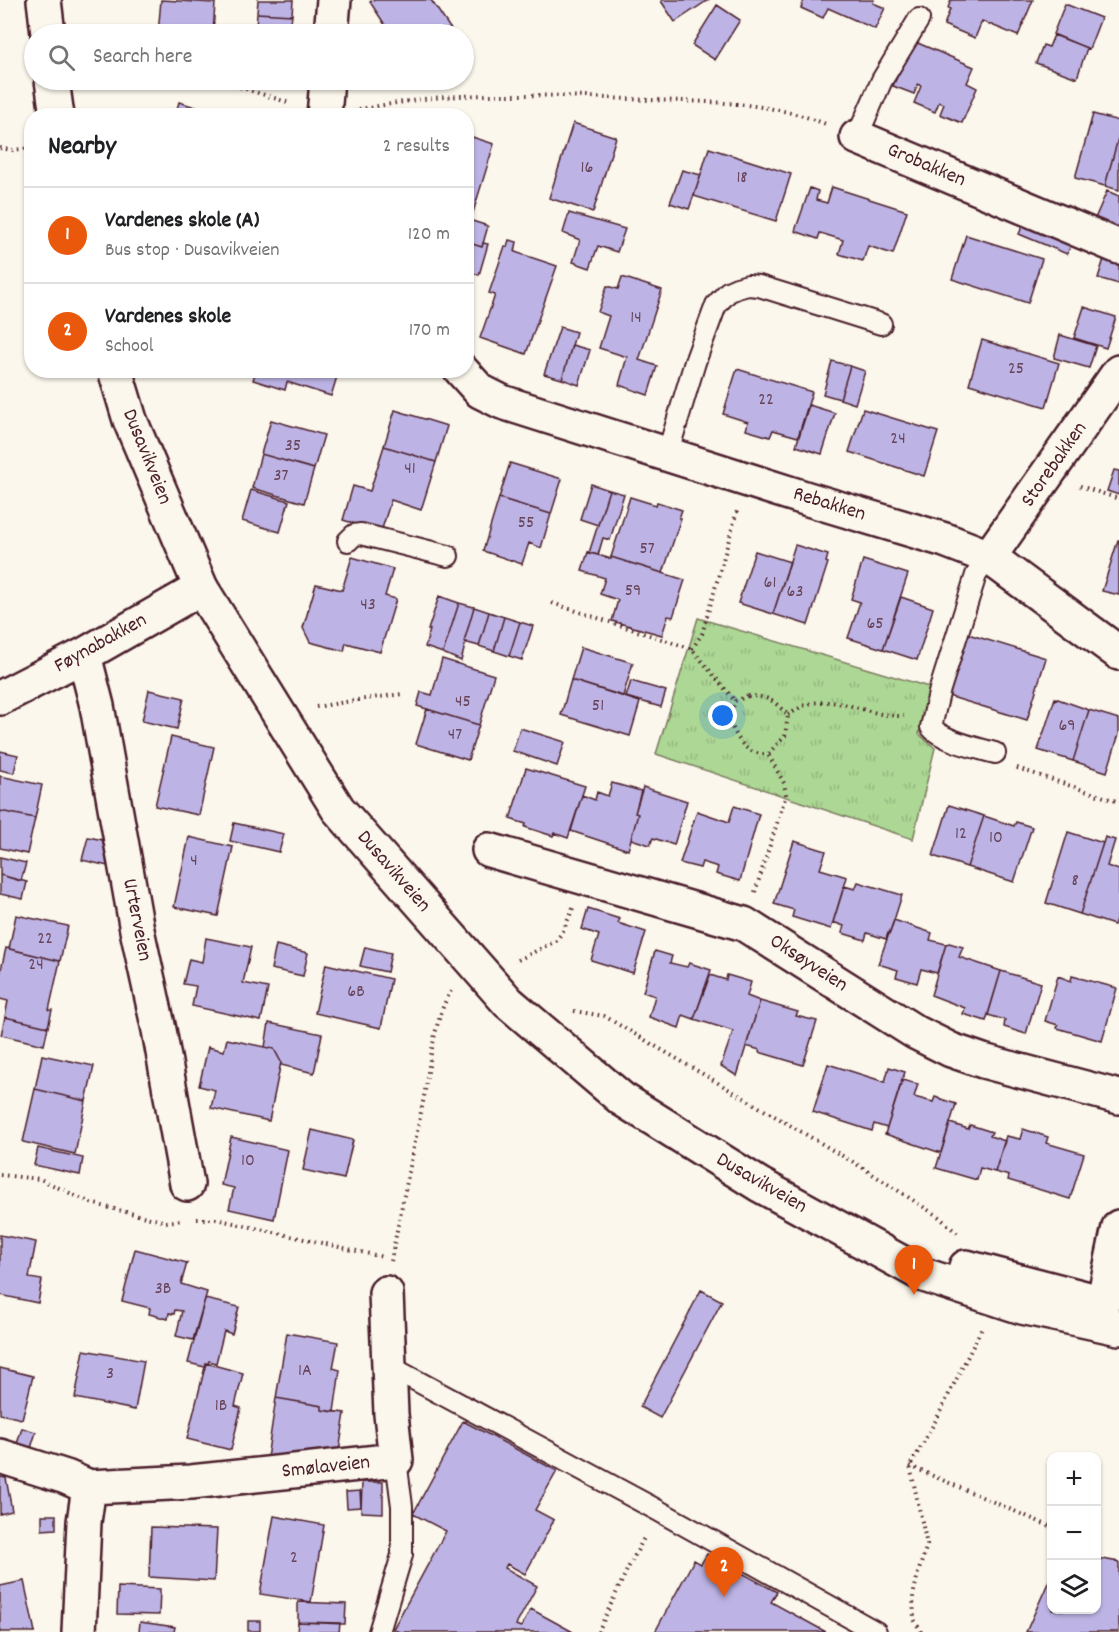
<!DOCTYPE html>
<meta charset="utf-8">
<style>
body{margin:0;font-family:Dekko,sans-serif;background:#f6f6f6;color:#202124}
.controls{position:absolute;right:18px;bottom:18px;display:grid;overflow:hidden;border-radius:12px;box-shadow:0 2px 4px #0004}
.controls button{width:54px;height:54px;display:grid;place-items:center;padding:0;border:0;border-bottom:2px solid #e0e0e0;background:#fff;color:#202124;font:30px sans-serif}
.you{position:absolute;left:723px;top:716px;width:21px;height:21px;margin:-15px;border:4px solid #fff;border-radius:50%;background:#1a73e8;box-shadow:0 0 0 9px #1a73e833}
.badge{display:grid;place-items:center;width:39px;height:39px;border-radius:50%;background:#ea580c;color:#fff;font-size:20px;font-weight:700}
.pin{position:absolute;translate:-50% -50px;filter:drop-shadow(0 2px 3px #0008)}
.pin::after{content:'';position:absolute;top:32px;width:21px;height:18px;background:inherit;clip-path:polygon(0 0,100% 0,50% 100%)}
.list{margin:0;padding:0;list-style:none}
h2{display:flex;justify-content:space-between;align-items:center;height:78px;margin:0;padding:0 24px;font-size:26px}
h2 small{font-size:20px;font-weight:400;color:#757577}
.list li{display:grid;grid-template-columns:39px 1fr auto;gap:18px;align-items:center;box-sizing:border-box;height:96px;padding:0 24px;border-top:2px solid #e0e0e0}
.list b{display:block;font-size:22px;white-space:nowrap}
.list p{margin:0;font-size:20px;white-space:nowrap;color:#757577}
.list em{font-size:20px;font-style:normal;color:#757577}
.icon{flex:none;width:33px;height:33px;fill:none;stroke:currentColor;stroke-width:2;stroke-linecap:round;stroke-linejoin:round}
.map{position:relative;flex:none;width:1119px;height:1632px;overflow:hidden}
.search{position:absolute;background:#fff;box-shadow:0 2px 4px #0004;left:24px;top:24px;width:450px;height:66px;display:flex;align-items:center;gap:15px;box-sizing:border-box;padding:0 21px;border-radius:33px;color:#757577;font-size:22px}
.panel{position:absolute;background:#fff;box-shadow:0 2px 4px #0004;left:24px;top:108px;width:450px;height:270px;border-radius:24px}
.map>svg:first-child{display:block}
.park{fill:url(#park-tufts);stroke:#7b7b60;stroke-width:1.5}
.building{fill:#bdb4e5;stroke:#4a1f2b;stroke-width:1.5}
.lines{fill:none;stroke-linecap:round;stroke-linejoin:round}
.service-casing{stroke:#4a1f2b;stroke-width:24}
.minor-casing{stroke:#4a1f2b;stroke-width:38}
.secondary-casing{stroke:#4a1f2b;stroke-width:38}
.path{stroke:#4a1f2b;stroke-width:4;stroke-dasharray:1.5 4.5;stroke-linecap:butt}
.service{stroke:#fbf7ec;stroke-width:20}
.minor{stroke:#fbf7ec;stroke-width:33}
.secondary{stroke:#fbf7ec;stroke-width:33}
.labels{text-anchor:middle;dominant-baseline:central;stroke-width:5;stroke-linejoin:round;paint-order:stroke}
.number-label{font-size:18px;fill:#67445a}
.street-label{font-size:21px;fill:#4a1f2b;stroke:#fbf7ec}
</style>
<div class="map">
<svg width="1119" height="1632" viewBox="0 0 1119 1632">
<defs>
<pattern id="park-tufts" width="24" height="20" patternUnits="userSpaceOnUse" patternTransform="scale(1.5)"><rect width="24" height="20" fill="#acd794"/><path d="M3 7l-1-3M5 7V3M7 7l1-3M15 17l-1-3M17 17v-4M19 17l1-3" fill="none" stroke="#96b880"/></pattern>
</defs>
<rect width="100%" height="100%" fill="#fbf7ec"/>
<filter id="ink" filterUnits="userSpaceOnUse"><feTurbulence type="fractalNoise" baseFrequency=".0167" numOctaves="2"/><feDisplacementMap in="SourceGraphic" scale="12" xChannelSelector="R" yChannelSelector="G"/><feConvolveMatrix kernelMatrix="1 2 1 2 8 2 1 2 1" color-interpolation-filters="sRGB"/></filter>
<g filter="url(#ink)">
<path class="park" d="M698 618 932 688 919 734 935 748 913 839 656 754Z"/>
<path class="building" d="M161 0 215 3 213 34H158Z
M258 0H293L292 15 257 13Z
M373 0H431L454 34H397L395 32 391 34 370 2Z
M662 0H708L675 22 661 1Z
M804 0H874L873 3 885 8 875 29 828 8 823 18 801 8Z
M951 0H1033L1018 36 982 21 975 38 944 25 950 9 948 8Z
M1065 4 1101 18 1089 49 1053 34Z
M717 5 740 20 715 60 692 45Z
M257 13 292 15 290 31 256 28Z
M256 28 290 31V34H255Z
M1054 35 1087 48 1077 78 1036 63 1043 45 1049 47Z
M913 41 974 67 967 83 977 88 962 123 940 114 944 104 939 102 935 112 914 103 921 86 918 84 914 94 893 86Z
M179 102 225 116H175Z
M1093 114 1119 121V135L1105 186 1075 178Z
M573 123 616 137 593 212 549 198Z
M466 135 494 144 471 219 466 218Z
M1119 135V190L1105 186Z
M709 148 791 174 776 221 694 196Z
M682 170 701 175 689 209 670 203Z
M832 187 907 211 893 254 868 246 863 261 839 254 843 240 820 233 818 239 795 231 810 188 818 191 816 200 827 203Z
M1107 191 1119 196V234L1093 223Z
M569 213 625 229 617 252 598 246 590 268 573 262 580 240 563 233Z
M1026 218 1074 238 1067 254 1019 234Z
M466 219 488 226 482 247 466 242Z
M966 235 1042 259 1028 303 952 279Z
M509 240 517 242 515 252 557 266 526 354 480 338 495 295 489 293 505 246 507 247Z
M466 242 482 247 483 243 488 244 479 275 466 271Z
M1104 259 1119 263V284L1098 278Z
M622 277 662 290 639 360 657 366 648 395 619 385 627 357 599 348 609 316 598 312 607 286 618 289Z
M1084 307 1116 317 1106 348 1074 338Z
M560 327 576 332 562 379 544 374Z
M1060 335 1096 346 1089 368 1054 358Z
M982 340 1059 363 1046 407 969 384Z
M572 345 590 350 579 385 562 379Z
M832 361 850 366 840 399 823 394Z
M850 366 865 371 855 404 840 399Z
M737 369 812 392 798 437 773 430 770 437 746 430 748 422 723 414Z
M256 370H339L331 396 287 382 285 390 253 380Z
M809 405 835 413 822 454 796 446Z
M863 409 938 432 924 476 849 452Z
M395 410 447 426 436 462 384 446Z
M271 420 324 435 314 469 261 454Z
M384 446 436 462 421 510 391 500 381 532 343 520 353 486 370 491Z
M261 454 314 469 304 503 252 488Z
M510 463 562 479 551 514 499 498Z
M1114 470 1119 471V495L1107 491Z
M591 484 609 490 598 525 580 519Z
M251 490 289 501 280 532 242 521Z
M609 490 624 494 610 540 603 538 598 555 589 553Z
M630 497 656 505 657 502 682 510 679 518H681L663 573 611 557Z
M499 498 551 514 541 548 529 543 522 564 483 551Z
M1118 540H1119V595L1102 591Z
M795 545 828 555 826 562 828 563 808 625 773 614Z
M755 551 790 562 773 614 738 603Z
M588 552 611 559V557L685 580 673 617 668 616 662 635 612 621 618 600 600 594 605 578 582 571Z
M352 557 393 569 385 596 396 599 380 652 346 643 344 651 310 642 303 628 316 584 342 590Z
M863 560 908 574 883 649 848 638 860 602 851 599Z
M439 596 459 603 443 653 425 647 430 630H428Z
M901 597 933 608 917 660 883 649Z
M459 603 474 607 464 642H466L461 661 443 653Z
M474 607 489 612 479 646 464 642Z
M489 612 504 617 494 651 479 646Z
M504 617 520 622 509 656 494 651Z
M520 622 533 626 522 660 509 656Z
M968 634 1046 658 1027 720 948 696Z
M581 647 633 663 623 696 571 680Z
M442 659 494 675 479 725 417 706 421 692 432 695Z
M571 680 640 702 630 736 561 715Z
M631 681 666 691 661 707 626 697Z
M149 690 184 698 177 729 142 721Z
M1055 698 1089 710 1073 761 1038 750Z
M427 709 479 725 468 760 416 744Z
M1089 710 1119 719V734L1107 772 1073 761Z
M520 728 565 742 557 766 513 751Z
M171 737 214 747 199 815 155 806Z
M0 751 18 755 14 773 0 770Z
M526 768 585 786 568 838 554 833 553 836 525 827 526 824 510 819Z
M0 776 42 785 35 818 0 811Z
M612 783 641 791 635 813 638 814 628 850 571 831 582 795 595 800 597 792 608 796Z
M643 787 687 801 674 845 653 838 650 845 631 839 638 814 635 813Z
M949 805 984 816 967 867 933 856Z
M734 806 759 814 740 881 716 874 718 867 702 862 700 868 680 863 697 811 729 822Z
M0 811 35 818 27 854 0 848Z
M984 816 1014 826 1016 822 1032 827 1014 882 967 867Z
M234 823 284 834 279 852 230 841Z
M1068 832 1103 843 1080 914 1046 903Z
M88 837 103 840 108 866 82 860Z
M189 837 233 847 218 916 174 907Z
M1105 837 1115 840 1107 866 1119 870V911L1114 925 1080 914Z
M794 841 826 851 820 869 847 877 831 929 792 917 794 910 774 904Z
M0 857 26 863 21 881 0 875Z
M0 875 27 882 23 899 0 894Z
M858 882 902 895 890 933H888L886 939 867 933 865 940 842 933 844 926 833 922 844 886 855 889Z
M588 909 620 919 618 923 646 932 633 973 591 960 599 935 582 929Z
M16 915 68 926 60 961 9 949Z
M894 920 932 933 930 940 946 944 937 973 921 969 917 983 896 977 898 970 878 964Z
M206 938 251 947 243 983 268 988 261 1021 192 1006 196 986 183 984 189 959 202 962Z
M949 943 963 947 959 957 1001 971 986 1021 963 1014 965 1008 931 995 946 944Z
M276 945 308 953 303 976 271 969Z
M365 947 391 953 387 972 360 966Z
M6 948 60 961 49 1010H52L48 1027 5 1017 8 1001 0 999V974Z
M655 951 672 956 670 963 687 967 689 963 711 970 694 1019 683 1015 679 1028 649 1017 655 996 643 992Z
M326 964 391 979 381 1028 315 1013Z
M1001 971 1041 983 1026 1034 1004 1027 1005 1020 988 1015Z
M710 975 726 980 727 975 751 982 747 996 760 1001 737 1076 721 1066 733 1031 694 1019Z
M1058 976 1071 981 1072 976 1117 988 1102 1041 1057 1028 1058 1025 1045 1021Z
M760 1001 798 1012 796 1016 817 1021 803 1065 759 1052 760 1050 746 1046Z
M5 1017 48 1027 44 1045 1 1035Z
M269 1023 322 1034 314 1073 281 1065V1062L274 1049 265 1047Z
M227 1039 274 1049 281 1062 269 1121 211 1108 215 1090 199 1086 208 1047 224 1051Z
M42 1055 94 1066 86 1101 35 1089Z
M828 1064 885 1082 889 1067 905 1072 887 1128 874 1124 872 1131 813 1112Z
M902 1080 918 1084 914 1097 933 1102 935 1097 956 1104 941 1153 885 1134Z
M35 1089 86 1101 75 1154 23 1142Z
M950 1123 968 1129 970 1125 992 1132 990 1136 1005 1141 995 1172 980 1168 977 1180 936 1168Z
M1023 1129 1048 1137 1046 1143 1084 1154 1070 1199 1008 1180 1009 1176 995 1172 1006 1136 1020 1139Z
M312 1130 353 1140 344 1179 303 1170Z
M231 1137 288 1150 274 1219 229 1209 234 1188 221 1185Z
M38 1148 83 1158 80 1175 34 1165Z
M0 1235 36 1242 29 1278 42 1280 38 1303 0 1295Z
M135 1249 187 1263 181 1284 207 1292 193 1340 176 1336 182 1311 175 1310 174 1314 169 1313 168 1319 149 1314 150 1308 122 1301Z
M701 1290 722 1301 660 1418 640 1407Z
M205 1299 239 1307 232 1334 224 1331 216 1363 209 1361 208 1364 206 1363 205 1367 188 1363Z
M287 1333 338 1342 333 1368 340 1370 334 1412 322 1410V1406L276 1398Z
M84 1350 144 1361 135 1410 75 1398Z
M206 1363 243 1373 235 1406 241 1408 231 1450 187 1439Z
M0 1368 33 1376 22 1419 0 1414Z
M276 1398 322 1406V1410L345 1413 338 1458 266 1465Z
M463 1421 557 1471 535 1510 554 1520 525 1574 507 1564 505 1568 537 1586 516 1625 521 1627 531 1609 573 1632H399L393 1629 446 1531 413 1514Z
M22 1428 36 1432 31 1448 17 1444Z
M0 1477 6 1478 12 1511 0 1514Z
M362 1482H383V1513L361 1512Z
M360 1491 361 1507 347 1508 346 1492Z
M42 1515H56V1529L42 1530Z
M274 1516 324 1525 311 1602 260 1594Z
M151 1527 217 1529 214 1581 149 1577Z
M707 1554 777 1592 771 1602 826 1632H655L694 1560 701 1564Z
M1096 1558 1119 1562V1632H1026L1052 1574V1610H1096Z
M24 1581 35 1632H0V1586Z
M118 1587 160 1589 159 1615 117 1614Z
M298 1602 346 1604 345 1624 298 1622Z
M248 1621H260V1631H248Z
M140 1622 175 1627 174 1632H139Z
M298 1622 340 1623 339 1632H297Z"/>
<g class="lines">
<defs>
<path id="service" d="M857 137 882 80 919 19
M667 455 695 362 716 305 728 292 737 288 748 285 759 286 881 324
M348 541 354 535 361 534 448 556
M989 557 976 575 940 689 931 727C942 741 978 748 995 753
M389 1366 659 1511 876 1632
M379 1632 402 1555V1506L396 1460"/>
<path id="minor" d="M331 34 334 0
M324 116 327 80
M857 137 1119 247
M461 370 480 391 502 402 808 499 945 540 989 557 1119 653
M989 557 1119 372
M84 655 97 706 137 930 159 1030 187 1184
M0 698 84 655 201 588
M489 850 744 924 915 1032 951 1050 983 1061 1119 1097
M1099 1323 1119 1227
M0 1456 66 1477 89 1487 191 1482 396 1460 391 1414 386 1293
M79 1632 84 1522 89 1487"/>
<path id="secondary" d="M44 0 48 34
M52 80 57 116
M115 370 130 420 201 588 338 809 508 1002 622 1099 760 1185 924 1275 1022 1307 1119 1328
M966 1267 1096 1301"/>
</defs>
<use href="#service" class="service-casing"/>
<use href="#minor" class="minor-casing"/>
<use href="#secondary" class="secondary-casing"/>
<path class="path" d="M217 80 290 103
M359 109C387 105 416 99 445 97 512 92 581 97 649 100 709 102 771 101 828 125
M0 148 12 150 32 148
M1080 486 1119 499
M552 603 692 649 735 701
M692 649 702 634 737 511
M748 696C769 696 774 701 788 715L785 736 768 754C744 755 738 739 729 720L735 701Z
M316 707 357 700 402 694
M788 715C794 712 801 706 808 704 842 695 871 718 904 716
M1017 768 1119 802
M755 892 786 795 784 783 768 754
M518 960 556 941 563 931 573 908
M574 1011 604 1016 863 1168 939 1217 957 1233
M0 1175 40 1179 91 1203 126 1212 166 1222 183 1220
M197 1219H216L383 1257
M391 1261C401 1209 412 1158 422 1107 429 1073 433 1019 451 991
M910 1466 1049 1526
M598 1632 627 1570 645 1536
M921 1632 914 1619 913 1596 918 1573 927 1545 910 1466 936 1420 982 1328"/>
<use href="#service" class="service"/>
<use href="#minor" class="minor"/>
<use href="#secondary" class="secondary"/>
</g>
</g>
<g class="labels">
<g class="number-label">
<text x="587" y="168">16</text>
<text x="742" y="178">18</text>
<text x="636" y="318">14</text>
<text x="1016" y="369">25</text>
<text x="766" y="400">22</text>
<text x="898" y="439">24</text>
<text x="293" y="446">35</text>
<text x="410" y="469">41</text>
<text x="281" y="476">37</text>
<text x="526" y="523">55</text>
<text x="647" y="549">57</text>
<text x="770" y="583">61</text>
<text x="633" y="591">59</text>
<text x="795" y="592">63</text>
<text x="368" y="605">43</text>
<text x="875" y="624">65</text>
<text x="463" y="702">45</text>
<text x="598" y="706">51</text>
<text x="1067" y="726">69</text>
<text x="455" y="735">47</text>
<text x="961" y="834">12</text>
<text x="996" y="838">10</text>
<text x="194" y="861">4</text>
<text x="1075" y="881">8</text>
<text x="45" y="939">22</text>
<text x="36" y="965">24</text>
<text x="356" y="992">6B</text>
<text x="248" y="1161">10</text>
<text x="163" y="1289">3B</text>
<text x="305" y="1371">1A</text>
<text x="110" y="1374">3</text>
<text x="221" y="1406">1B</text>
<text x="294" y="1558">2</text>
</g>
<g class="street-label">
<text transform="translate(926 166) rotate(23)">Grobakken</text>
<text transform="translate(146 457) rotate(68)">Dusavikveien</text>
<text transform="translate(1055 465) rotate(-55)">Storebakken</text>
<text transform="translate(829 505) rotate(17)">Rebakken</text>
<text transform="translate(101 644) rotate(-29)">Føynabakken</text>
<text transform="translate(393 872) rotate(49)">Dusavikveien</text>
<text transform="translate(136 920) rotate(79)">Urterveien</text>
<text transform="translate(808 964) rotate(33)">Oksøyveien</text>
<text transform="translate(761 1184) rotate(30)">Dusavikveien</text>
<text transform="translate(326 1468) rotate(-6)">Smølaveien</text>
</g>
</g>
</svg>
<div class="controls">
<button>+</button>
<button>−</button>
<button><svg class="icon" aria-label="layers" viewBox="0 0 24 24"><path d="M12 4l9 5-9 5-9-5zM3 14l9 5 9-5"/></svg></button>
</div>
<div class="you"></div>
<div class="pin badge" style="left:914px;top:1295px">1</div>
<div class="pin badge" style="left:724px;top:1597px">2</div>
<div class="search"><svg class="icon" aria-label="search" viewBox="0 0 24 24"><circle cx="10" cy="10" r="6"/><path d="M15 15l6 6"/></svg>Search here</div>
<section class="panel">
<h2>Nearby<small>2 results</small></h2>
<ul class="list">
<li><span class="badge">1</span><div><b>Vardenes skole (A)</b><p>Bus stop · Dusavikveien</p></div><em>120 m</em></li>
<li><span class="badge">2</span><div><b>Vardenes skole</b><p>School</p></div><em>170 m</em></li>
</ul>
</section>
</div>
